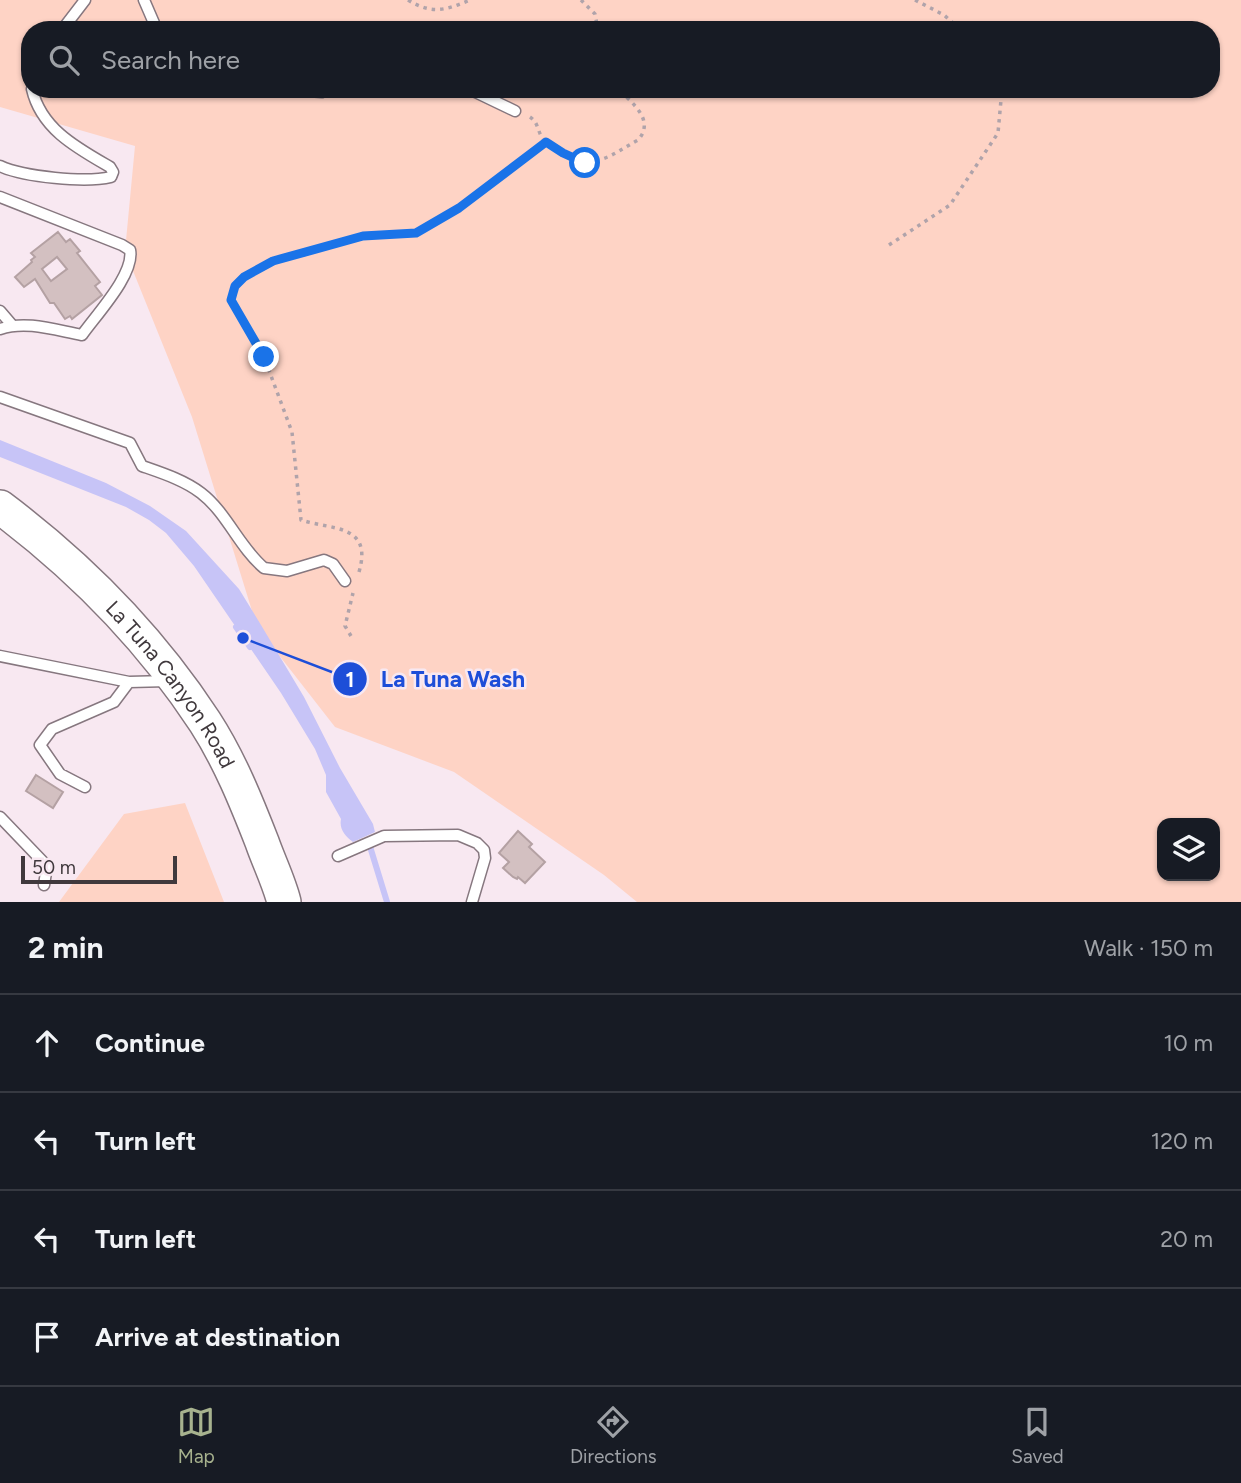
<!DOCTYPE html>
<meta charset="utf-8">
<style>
body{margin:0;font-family:Figtree,sans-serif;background:#242831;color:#f1f3f6}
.controls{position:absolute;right:21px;bottom:21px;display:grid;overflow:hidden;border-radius:14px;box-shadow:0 2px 5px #0004}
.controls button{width:63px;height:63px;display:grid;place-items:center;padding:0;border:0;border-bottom:2px solid #363941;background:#171b24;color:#f1f3f6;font:35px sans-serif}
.scale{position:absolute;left:21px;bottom:18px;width:156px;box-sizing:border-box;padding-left:7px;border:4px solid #40393d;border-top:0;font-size:19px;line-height:24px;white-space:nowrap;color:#40393d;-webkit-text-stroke:5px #f8e8f1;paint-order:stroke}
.stop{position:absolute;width:21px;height:21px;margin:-16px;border:5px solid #1a73e8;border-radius:50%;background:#fff}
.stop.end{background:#1a73e8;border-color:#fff;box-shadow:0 2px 7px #0008}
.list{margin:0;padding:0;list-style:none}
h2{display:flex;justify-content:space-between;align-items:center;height:91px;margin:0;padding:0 28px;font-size:30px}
h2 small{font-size:23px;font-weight:400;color:#9ea1a6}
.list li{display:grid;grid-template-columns:46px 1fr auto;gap:21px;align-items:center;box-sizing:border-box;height:98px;padding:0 28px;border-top:2px solid #363941}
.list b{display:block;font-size:26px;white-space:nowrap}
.list em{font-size:23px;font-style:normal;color:#9ea1a6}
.icon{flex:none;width:38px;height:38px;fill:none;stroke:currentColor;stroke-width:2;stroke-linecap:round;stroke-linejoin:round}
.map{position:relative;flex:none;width:1241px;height:902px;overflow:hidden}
.search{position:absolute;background:#171b24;box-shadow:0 2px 5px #0004;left:21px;right:21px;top:21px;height:77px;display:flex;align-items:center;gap:18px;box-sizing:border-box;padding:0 24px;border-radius:28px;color:#9ea1a6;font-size:26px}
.sheet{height:483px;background:#171b24}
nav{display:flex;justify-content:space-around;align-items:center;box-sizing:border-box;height:98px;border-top:2px solid #363941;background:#171b24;font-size:19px;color:#9ea1a6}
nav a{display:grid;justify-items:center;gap:4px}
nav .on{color:#a7b28e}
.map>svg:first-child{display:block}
.green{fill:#fed3c5;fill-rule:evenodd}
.water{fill:#c7c4f7}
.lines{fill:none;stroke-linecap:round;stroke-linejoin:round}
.stream{stroke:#c7c4f7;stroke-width:6}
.building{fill:#d3c0c1;stroke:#b4a1a3;stroke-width:2;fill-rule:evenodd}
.service-casing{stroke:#86777f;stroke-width:13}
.primary-casing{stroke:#86777f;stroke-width:36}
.path{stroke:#b0a3aa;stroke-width:3.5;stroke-dasharray:3.5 5;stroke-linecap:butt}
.service{stroke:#fff;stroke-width:10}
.primary{stroke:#fff;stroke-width:33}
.route{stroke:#1a73e8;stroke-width:9}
.labels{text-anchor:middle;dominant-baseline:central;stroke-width:5;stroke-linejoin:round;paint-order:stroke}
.street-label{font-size:21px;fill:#40393d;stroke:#f8e8f1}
.leader{fill:none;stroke:#1d4ed8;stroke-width:2.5}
.callout-dot{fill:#1d4ed8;stroke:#f8e8f1;stroke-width:2.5}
.mark-label{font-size:21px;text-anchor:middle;font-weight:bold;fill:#fff}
.callout-label{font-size:23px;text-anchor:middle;font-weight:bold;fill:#1d4ed8;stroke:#f8e8f1;stroke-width:5;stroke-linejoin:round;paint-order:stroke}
</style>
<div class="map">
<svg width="1241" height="902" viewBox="0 0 1241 902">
<rect width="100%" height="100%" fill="#f8e8f1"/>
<path class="green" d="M0 0H1241V902H637L604 875 454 772 335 727 257 627 192 417 125 251 135 146 0 107ZM30 30H1211V89H30ZM1162 823H1215V876H1162Z
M185 803 224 902H59L124 814Z"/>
<path class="water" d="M0 440 106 483 150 506 186 531 239 589 261 625 304 697 340 768 373 824 375 832 353 842C345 836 339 829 341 819L326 792V775L315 749 281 693 194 566 166 533 149 520 126 507 0 457Z"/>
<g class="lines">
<path class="stream" d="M236 627 250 647
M368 840 387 902"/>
</g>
<path class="building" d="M58 232 66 242 70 239 80 251 77 253 100 282 95 286 102 295 72 319 70 316 65 319 54 303H50L35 279 24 287 15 277 32 262 31 260 35 257 31 253ZM57 257 67 269 51 281 42 269Z
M36 775 63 792 53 808 26 791Z
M518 831 532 844 529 847 545 862 525 883 518 877 517 879 513 877 503 868 509 862 499 853Z"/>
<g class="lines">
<defs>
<path id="service" d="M144 0 157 30
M62 30 85 0
M279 89 322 92 329 89
M469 89 515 111
M0 166C24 177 85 183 111 177L113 172 110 167C77 148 41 129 32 89
M0 197 122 245 130 250C135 274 96 315 82 335 55 330 26 320 0 329
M0 311 12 325
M0 397 130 443 142 466C162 473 184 480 201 493 227 513 239 547 264 568L287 571 324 560 333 564 345 581
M0 656 129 682 168 681
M85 787 60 774 40 745 52 729 114 702 129 682
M0 817 47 866 44 885
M338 856 384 836 458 835 477 843 484 850 485 858 472 902"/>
<g id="primary">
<path id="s1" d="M0 507C80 567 150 638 205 722 229 759 246 801 262 842 269 862 279 882 284 902"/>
</g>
</defs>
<use href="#service" class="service-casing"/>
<use href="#primary" class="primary-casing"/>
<path class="path" d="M408 0C433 15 446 10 470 0
M581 0 595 14 598 30
M915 0 944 15 961 30
M530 117C539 123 537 132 544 140 550 146 559 152 567 155 597 170 612 154 638 140 656 120 631 102 618 89
M889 245 950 205 998 133 1002 89
M359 572C373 524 332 530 301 520L292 432 264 357 231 300C242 263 287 259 319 250 334 246 350 238 365 236 382 233 404 238 419 231 466 211 504 171 546 142
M351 636 345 626 353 593"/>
<use href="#service" class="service"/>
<use href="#primary" class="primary"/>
</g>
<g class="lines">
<path class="route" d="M264 357 231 300 235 286 244 277 273 261 363 236 416 233 459 208 546 142 563 153 585 163"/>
</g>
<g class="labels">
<g class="street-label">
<text stroke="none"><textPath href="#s1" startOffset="248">La Tuna Canyon Road</textPath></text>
</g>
</g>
<path class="leader" d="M243 638L350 679"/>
<g class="callout-dot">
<circle cx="243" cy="638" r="7"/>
<circle cx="350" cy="679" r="18"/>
</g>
<g class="mark-label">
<text x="350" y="687">1</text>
</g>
<g class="callout-label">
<text x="453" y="687">La Tuna Wash</text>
</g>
</svg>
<div class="controls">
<button><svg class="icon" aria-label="layers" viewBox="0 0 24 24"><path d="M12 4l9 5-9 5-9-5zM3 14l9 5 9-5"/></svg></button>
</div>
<div class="scale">50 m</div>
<div class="stop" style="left:585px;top:163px"></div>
<div class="stop end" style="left:264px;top:357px"></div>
<div class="search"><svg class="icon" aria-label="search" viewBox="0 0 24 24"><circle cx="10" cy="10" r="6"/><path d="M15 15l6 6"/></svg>Search here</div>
</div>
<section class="sheet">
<h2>2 min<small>Walk · 150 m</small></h2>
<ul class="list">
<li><svg class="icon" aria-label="ahead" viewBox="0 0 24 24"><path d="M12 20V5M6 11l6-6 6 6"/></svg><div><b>Continue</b></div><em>10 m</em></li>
<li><svg class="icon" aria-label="left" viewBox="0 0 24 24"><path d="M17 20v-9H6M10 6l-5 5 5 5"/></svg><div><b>Turn left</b></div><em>120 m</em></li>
<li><svg class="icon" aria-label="left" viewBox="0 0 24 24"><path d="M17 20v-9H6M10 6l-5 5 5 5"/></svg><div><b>Turn left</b></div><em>20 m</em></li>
<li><svg class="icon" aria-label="arrive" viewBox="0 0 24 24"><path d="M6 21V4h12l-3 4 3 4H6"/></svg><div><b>Arrive at destination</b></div></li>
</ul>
</section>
<nav>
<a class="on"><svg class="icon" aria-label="map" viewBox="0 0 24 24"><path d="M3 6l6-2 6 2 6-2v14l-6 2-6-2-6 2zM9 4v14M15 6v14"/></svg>Map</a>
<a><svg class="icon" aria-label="directions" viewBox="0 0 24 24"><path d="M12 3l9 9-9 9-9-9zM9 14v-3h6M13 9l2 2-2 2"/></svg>Directions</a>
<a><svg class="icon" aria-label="saved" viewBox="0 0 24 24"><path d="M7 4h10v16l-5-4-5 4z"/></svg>Saved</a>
</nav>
